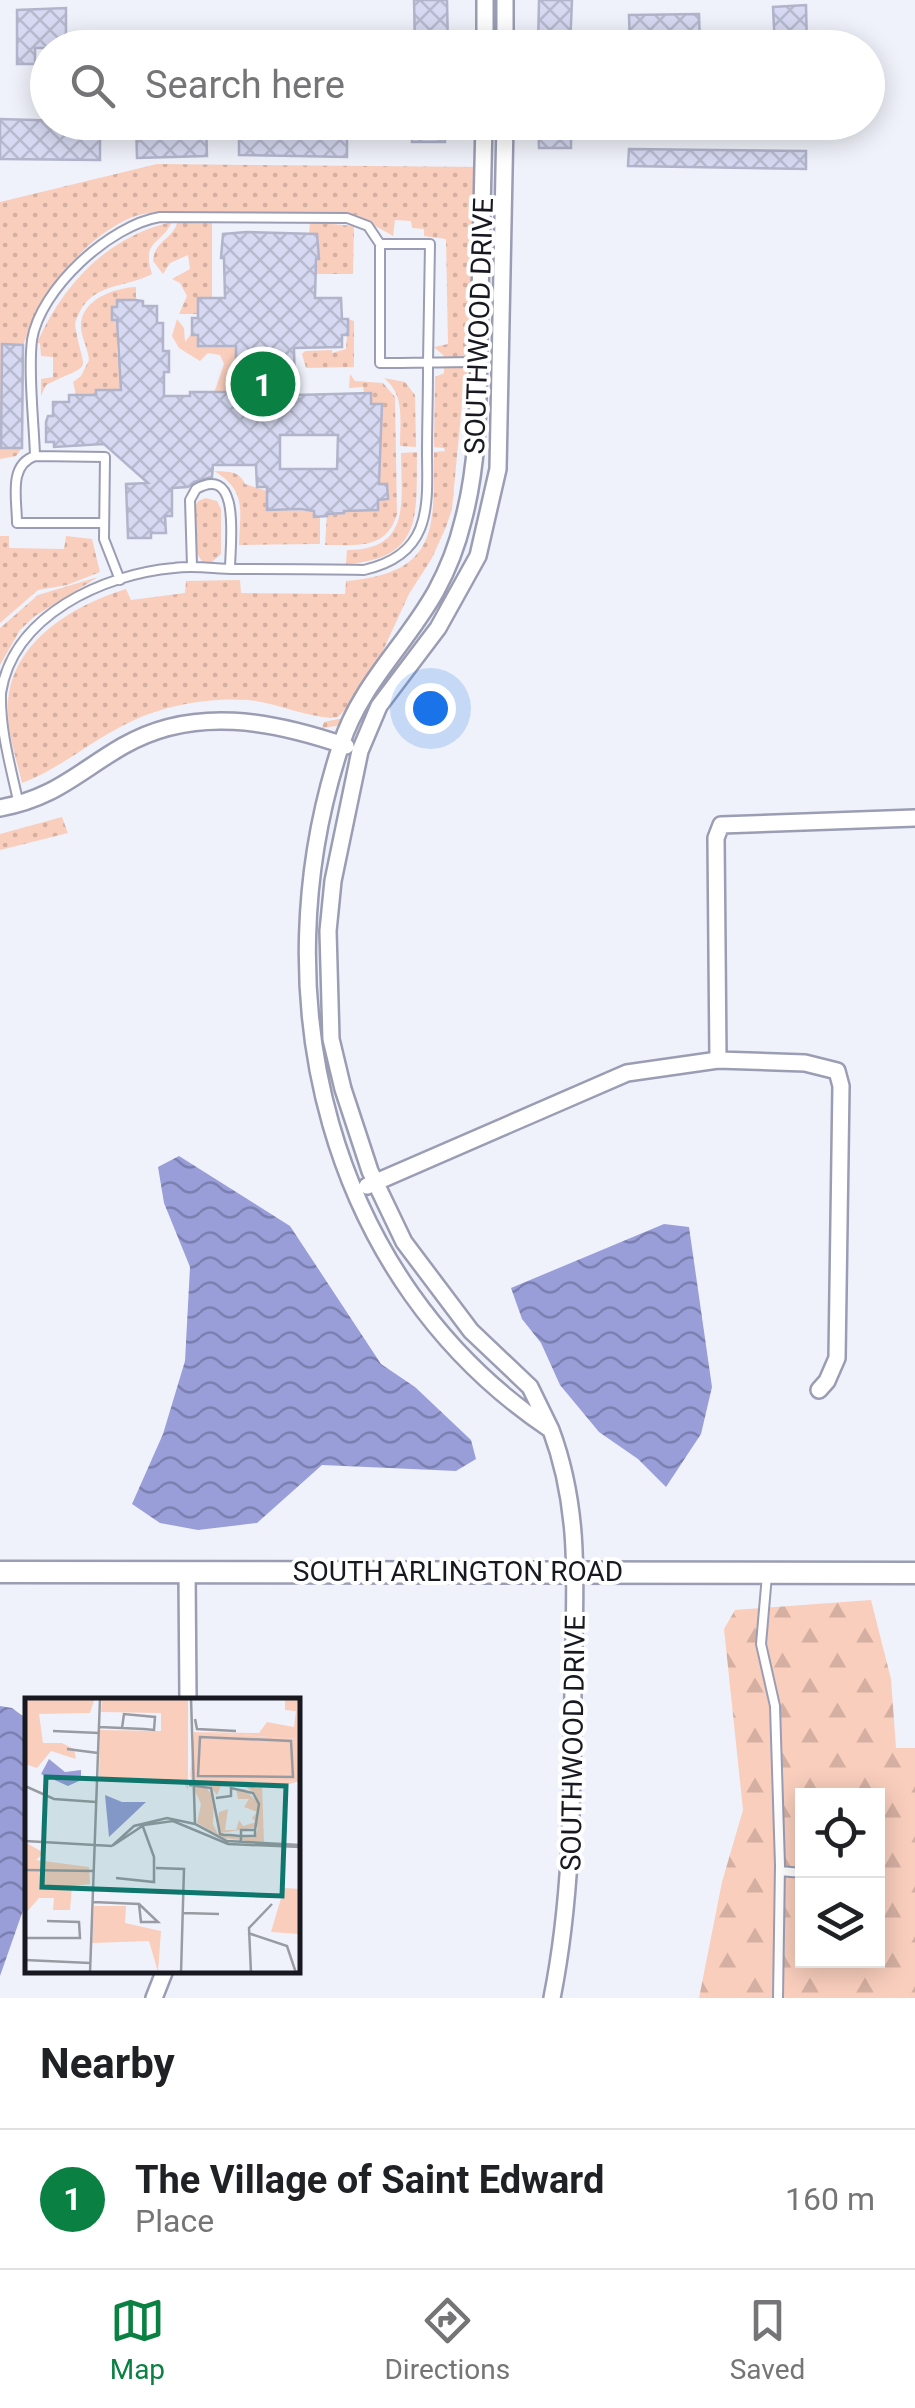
<!DOCTYPE html>
<style>
body{margin:0;font-family:Roboto,sans-serif;background:#f6f6f6;color:#202124}
.controls{position:absolute;right:30px;bottom:30px;display:grid;overflow:hidden;border-radius:0px;box-shadow:0 5px 25px #0003}
.controls button{width:90px;height:90px;display:grid;place-items:center;padding:0;border:0;border-bottom:2px solid #e0e0e0;background:#fff;color:#202124;font:50px sans-serif}
.you{position:absolute;left:430px;top:708px;width:35px;height:35px;margin:-25px;border:8px solid #fff;border-radius:50%;background:#1a73e8;box-shadow:0 0 0 15px #1a73e833}
.badge{display:grid;place-items:center;width:65px;height:65px;border-radius:50%;background:#0b8043;color:#fff;font-size:32px;font-weight:700}
.pin{position:absolute;translate:-50% -50%;border:5px solid #fff;box-shadow:0 2px 10px #0006}
.list{margin:0;padding:0;list-style:none}
h2{display:flex;justify-content:space-between;align-items:center;height:130px;margin:0;padding:0 40px;font-size:42px}
h2 small{font-size:32px;font-weight:400;color:#757577}
.list li{display:grid;grid-template-columns:65px 1fr auto;gap:30px;align-items:center;box-sizing:border-box;height:140px;padding:0 40px;border-top:2px solid #e0e0e0}
.list b{display:block;font-size:38px;white-space:nowrap}
.list p{margin:0;font-size:32px;white-space:nowrap;color:#757577}
.list em{font-size:32px;font-style:normal;color:#757577}
.icon{flex:none;width:55px;height:55px;fill:none;stroke:currentColor;stroke-width:2;stroke-linecap:round;stroke-linejoin:round}
.map{position:relative;flex:none;width:915px;height:1998px;overflow:hidden}
.search{position:absolute;background:#fff;box-shadow:0 5px 25px #0003;left:30px;right:30px;top:30px;height:110px;display:flex;align-items:center;gap:25px;box-sizing:border-box;padding:0 35px;border-radius:55px;color:#757577;font-size:38px}
.sheet{height:270px;background:#fff}
nav{display:flex;justify-content:space-around;align-items:center;box-sizing:border-box;height:140px;border-top:2px solid #e0e0e0;background:#fff;font-size:28px;color:#757577}
nav a{display:grid;justify-items:center;gap:5px}
nav .on{color:#0b8043}
.map>svg:first-child{display:block}
.grass{fill:url(#grass-dots)}
.forest{fill:url(#forest-firs);fill-rule:evenodd}
.green{fill:#f9cebd}
.water{fill:url(#water-waves)}
.building{fill:url(#building-cross-hatch);stroke:#b1b4cb;stroke-width:2.5;fill-rule:evenodd}
.lines{fill:none;stroke-linecap:round;stroke-linejoin:round}
.service-casing{stroke:#9a9db3;stroke-width:12}
.minor-casing{stroke:#9a9db3;stroke-width:20}
.secondary-casing{stroke:#9a9db3;stroke-width:25}
.service{stroke:#fff;stroke-width:8}
.minor{stroke:#fff;stroke-width:15}
.secondary{stroke:#fff;stroke-width:20}
.labels{text-anchor:middle;dominant-baseline:central;stroke-width:8;stroke-linejoin:round;paint-order:stroke}
.street-label{font-size:28px;fill:#171820;stroke:#fff}
.inset-road{fill:none;stroke:#999ba3;stroke-width:2.5}
.view{fill:#0f766e;fill-opacity:0.15;stroke:#0f766e;stroke-width:5}
.inset-edge{fill:none;stroke:#171820;stroke-width:5}
</style>
<div class="map">
<svg width="915" height="1998" viewBox="0 0 915 1998">
<defs>
<pattern id="grass-dots" width="8" height="8" patternUnits="userSpaceOnUse" patternTransform="scale(2.5)"><rect width="8" height="8" fill="#f9cebd"/><path d="M2 2h.1M6 6h.1" fill="none" stroke="#d5b0a2" stroke-width="1.8" stroke-linecap="round"/></pattern>
<pattern id="forest-firs" width="22" height="20" patternUnits="userSpaceOnUse" patternTransform="scale(2.5)"><rect width="22" height="20" fill="#f9cebd"/><path d="M5 1l3.5 6h-7zM16 11l3.5 6h-7z" fill="#d5b0a2"/></pattern>
<pattern id="water-waves" width="16" height="10" patternUnits="userSpaceOnUse" patternTransform="scale(2.5)"><rect width="16" height="10" fill="#999ed9"/><path d="M0 5q4-4 8 0t8 0" fill="none" stroke="#7c80b0"/></pattern>
<pattern id="building-cross-hatch" width="8" height="8" patternUnits="userSpaceOnUse" patternTransform="scale(2.5)"><rect width="8" height="8" fill="#d6d9f1"/><path d="M0 0l8 8M0 8l8-8" fill="none" stroke="#b7bace"/></pattern>
</defs>
<rect width="100%" height="100%" fill="#f0f2fb"/>
<path class="grass" d="M157 164 484 167 473 355 464 382 452 509 446 527 432 558 409 594 356 709 343 725 322 728 324 722 343 718 351 704 338 717 331 718C303 716 276 703 248 700 206 697 159 706 122 726 87 744 59 769 22 783 17 761 9 738 8 715 4 647 68 607 126 589L131 600 185 593 186 581 240 580 241 593 345 594 346 581C438 573 434 530 434 452L445 451 444 448 434 447 435 377 444 373V356L434 347 448 344 446 239 424 236V229L412 228 411 221 395 220 393 236 356 215 161 211C151 213 139 214 130 218 79 241 42 295 23 345H2L1 448H22L16 456 0 459V202Z
M172 222C161 245 141 240 152 274 121 290 88 281 75 324 83 377 97 360 46 385L41 396V379L53 377V357L41 356 40 343H37C63 284 108 236 172 222Z
M310 222 354 226 353 274H316L319 247 309 234Z
M177 223H212V298H198V314H179L187 296 180 283 172 279 190 269 188 255 170 263 163 274 153 261C154 241 173 239 177 223Z
M136 287V300H118L117 307H112L117 320V355H121L124 395 97 390 96 395H76L73 382 81 376 89 360C88 349 82 339 81 328 79 300 114 288 136 287Z
M348 319 354 321V367L306 368 302 354 305 351 332 350V353L346 349Z
M350 374 355 381 383 383 395 397 397 514C387 550 356 545 325 545L327 514 343 513V509L378 510V500L388 499 387 485 379 484 382 404H371V394L364 393 363 387 349 388Z
M384 378 405 382 415 395 416 447 400 446C400 419 405 395 384 378Z
M417 452C416 514 424 559 346 564L347 550C412 550 401 501 401 453Z
M214 471C228 472 239 470 245 484L267 491 268 510 314 511V516L320 517V544L239 545C240 509 247 491 214 471Z
M206 498 217 501 221 509V554L212 562H203C190 549 190 516 198 501Z
M0 536H9V548L64 549 66 536 92 539 100 572 67 585 38 590 0 623Z
M98 577 35 616 20 630 0 665V628L38 595Z
M62 817 68 833 0 850V834Z"/>
<path class="forest" d="M871 1600 891 1679 896 1748H915V1998H699L722 1882 743 1810 724 1629 735 1610ZM802 1796H878V1960H802Z"/>
<path class="green" d="M177 319 184 328 185 342 192 333 198 335 199 346 236 343V396H213L224 364 220 355 208 353 200 361 179 348 172 336Z"/>
<path class="water" d="M179 1156 290 1226 381 1364 415 1387 471 1440 476 1459 456 1471 322 1465 257 1523 198 1530 160 1523 132 1504 163 1434 185 1361 190 1267 164 1203 158 1167Z
M664 1224 689 1227 712 1387 701 1434 666 1487 638 1459 599 1432 560 1385 541 1343 522 1319 511 1288Z
M0 1706 12 1708 28 1720 27 1899 0 1976Z"/>
<path class="building" d="M414 0H447L448 48H415Z
M539 0H572L570 48H538Z
M806 5 807 48H775L773 7Z
M66 8V48H35V64H17V10Z
M699 14 700 48H630L629 15Z
M0 119 100 122V160L0 159Z
M136 122H206L207 156 137 158Z
M239 122H347V157L239 155Z
M412 122H444L445 142H412Z
M538 122H571V148H539Z
M629 149 806 151V169L628 166Z
M247 232 317 234 319 259H316L315 298H341L342 319H348V335H342V347L294 348 295 395 371 393V404H382L379 484H387L388 499 378 500V510L344 511V513L327 514V516L314 517V511L301 509 267 510V487H257L256 465H213L212 477 194 482 188 487 172 488V516H165L166 533H151V538H128L126 484 148 483 104 444 54 447V442H46V422L48 416H53V402H69V395H96V390H121L117 320H112V307H117V300H136L143 301V306H157V323H163V351H169V372H164V396H190V392H236V346H198V335H192V318H198V298H225L224 258H221L223 234ZM280 435H338L337 469H280Z
M2 344 23 345 22 448H1Z"/>
<g class="lines">
<defs>
<path id="service" d="M35 456C8 465 17 499 17 523H104
M192 566 190 500 196 489C242 463 230 545 230 569
M120 580 104 539 105 457 35 456C34 422 28 373 32 340 40 289 110 225 160 217L347 218 368 226 380 244
M19 805C11 768 0 731 1 693 13 615 104 574 174 568 195 565 215 569 235 569 278 569 321 569 364 570 430 555 428 510 427 455 427 426 428 398 428 369V362L430 244H380V363C413 363 446 362 479 362
M767 1575 761 1644 775 1706 780 1865 778 1998
M780 1871 802 1873"/>
<path id="minor" d="M485 48V0
M505 48V0
M484 122C482 195 481 268 479 341 478 402 479 462 463 521 457 546 448 569 436 591 406 645 360 685 341 745 259 993 326 1280 551 1430L530 1387 471 1331 404 1242 370 1171 343 1089 331 1039 328 931 333 881 360 751 379 706 438 628 478 556 498 469 505 122
M0 808C55 798 78 772 123 746 194 705 273 721 346 746
M718 1060 716 838 721 825 915 818
M367 1186 627 1073 718 1060 805 1063 837 1071 841 1086 837 1358 827 1381 819 1390
M551 1430C583 1516 574 1596 573 1686 572 1793 573 1892 552 1998
M187 1572 188 1700
M154 1998 165 1970"/>
<path id="secondary" d="M0 1572 915 1573"/>
</defs>
<use href="#service" class="service-casing"/>
<use href="#minor" class="minor-casing"/>
<use href="#secondary" class="secondary-casing"/>
<use href="#service" class="service"/>
<use href="#minor" class="minor"/>
<use href="#secondary" class="secondary"/>
</g>
<g class="labels">
<g class="street-label">
<text transform="translate(479 326) rotate(-88)">SOUTHWOOD DRIVE</text>
<text x="458" y="1571">SOUTH ARLINGTON ROAD</text>
<text transform="translate(573 1743) rotate(-89)">SOUTHWOOD DRIVE</text>
</g>
</g>
<g transform="translate(25 1698)">
<rect width="275" height="275" fill="#f0f2fb"/>
<path d="M77 0H163V92L158 83 74 79 75 32 136 33V15L76 14ZM275 41V80H271V84L264 86 237 85 239 145 198 140 172 125 176 106 167 87 178 86 189 99 188 126 193 136 230 140 233 129 197 135 192 127 194 114 203 111 200 132H211L214 122 218 128 231 124 227 120 232 114 219 109 224 101H213L211 91H220L235 107 230 96 219 87 197 85 192 97 182 85 166 84V78L268 84 270 44ZM69 208H101L100 225 136 233 133 274 124 243 67 245Z" fill="#f9cebd"/>
<path d="M7 0H70L65 15 14 16 18 45H37L49 51 51 61 26 53 12 70 0 66V5ZM260 0H275V41L169 34 234 35 242 24 269 29 271 13 260 12ZM0 144 19 155 11 162 64 169 65 186 47 188 45 212H28L29 200H14L0 216ZM259 190 275 191V236L246 234Z" fill="#f9cebd"/>
<path d="M169 34 275 41V84L165 79Z" fill="#f9cebd"/>
<path d="M24 61 40 74 56 72V82L43 88 16 76ZM80 97 97 104H121L84 139Z" fill="#999ed9"/>
<path class="inset-road" d="M166 0 170 126M170 21 172 31 211 33M74 29 97 30 119 31 129 32 130 19 99 16 97 30M28 33 74 35M175 39 266 43 268 79 173 78ZM42 51 73 55M164 87 186 90 195 136 199 137H205L215 138H230V132H216V142L215 144M0 88 29 101 71 104M191 100 206 98V90L228 95 234 106 230 132M0 143 87 148M275 147 202 143 170 126 142 120 109 128 87 148 119 127 148 123 203 146 275 149M131 170 159 171 156 275M0 172 69 173M91 180 129 184V159L117 126M68 204 114 206 116 224H133L114 206M158 215 194 216M223 235 262 248 271 275M0 240H55L54 224 22 223M0 262 65 265M65 275 75 0M226 275 224 230 247 206"/>
<path class="view" d="M21 79 261 88 257 198 17 189Z"/>
<rect width="275" height="275" class="inset-edge"/>
</g>
</svg>
<div class="controls">
<button><svg class="icon" aria-label="locate" viewBox="0 0 24 24"><circle cx="12" cy="12" r="6"/><path d="M12 2v4M12 18v4M2 12h4M18 12h4"/></svg></button>
<button><svg class="icon" aria-label="layers" viewBox="0 0 24 24"><path d="M12 4l9 5-9 5-9-5zM3 14l9 5 9-5"/></svg></button>
</div>
<div class="you"></div>
<div class="pin badge" style="left:263px;top:384px">1</div>
<div class="search"><svg class="icon" aria-label="search" viewBox="0 0 24 24"><circle cx="10" cy="10" r="6"/><path d="M15 15l6 6"/></svg>Search here</div>
</div>
<section class="sheet">
<h2>Nearby<small></small></h2>
<ul class="list">
<li><span class="badge">1</span><div><b>The Village of Saint Edward</b><p>Place</p></div><em>160 m</em></li>
</ul>
</section>
<nav>
<a class="on"><svg class="icon" aria-label="map" viewBox="0 0 24 24"><path d="M3 6l6-2 6 2 6-2v14l-6 2-6-2-6 2zM9 4v14M15 6v14"/></svg>Map</a>
<a><svg class="icon" aria-label="directions" viewBox="0 0 24 24"><path d="M12 3l9 9-9 9-9-9zM9 14v-3h6M13 9l2 2-2 2"/></svg>Directions</a>
<a><svg class="icon" aria-label="saved" viewBox="0 0 24 24"><path d="M7 4h10v16l-5-4-5 4z"/></svg>Saved</a>
</nav>
